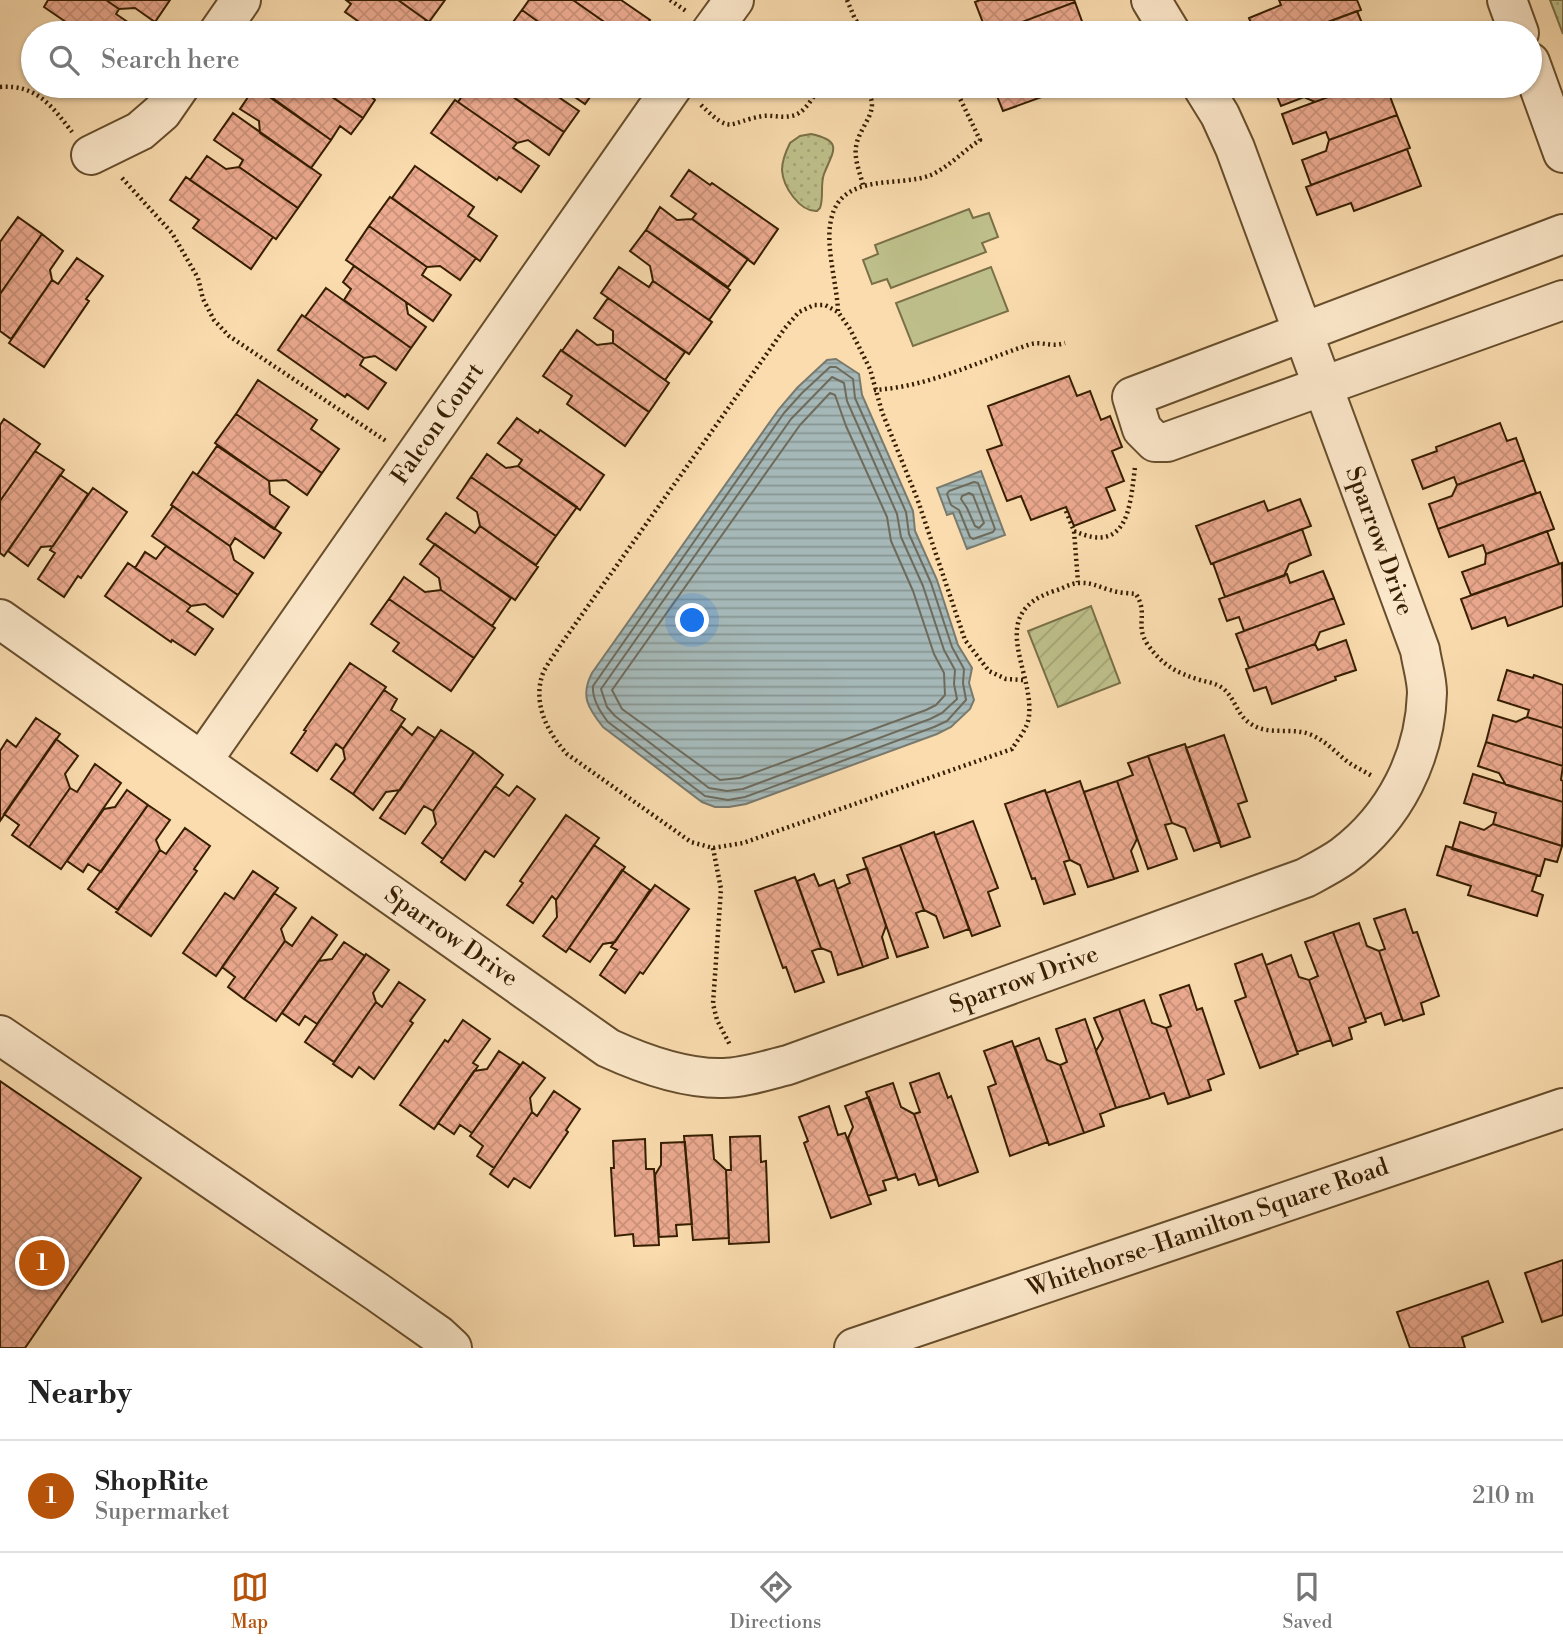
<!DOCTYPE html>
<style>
body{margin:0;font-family:"Libre Bodoni",serif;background:#f6f6f6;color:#222}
.you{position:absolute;left:693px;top:621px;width:24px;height:24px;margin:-18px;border:5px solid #fff;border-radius:50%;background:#1a73e8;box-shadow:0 0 0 10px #1a73e833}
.badge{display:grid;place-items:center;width:46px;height:46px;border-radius:50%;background:#b45309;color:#fff;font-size:23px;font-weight:700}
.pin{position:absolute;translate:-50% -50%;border:4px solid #fff;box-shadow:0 2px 7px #0006}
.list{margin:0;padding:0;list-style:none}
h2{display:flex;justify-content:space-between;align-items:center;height:91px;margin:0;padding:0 28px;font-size:30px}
h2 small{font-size:23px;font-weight:400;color:#767676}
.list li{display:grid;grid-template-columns:46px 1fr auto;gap:21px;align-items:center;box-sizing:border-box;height:112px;padding:0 28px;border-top:2px solid #e0e0e0}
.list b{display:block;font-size:26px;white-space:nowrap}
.list p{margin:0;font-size:23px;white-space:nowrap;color:#767676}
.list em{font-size:23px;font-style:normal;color:#767676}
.icon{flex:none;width:38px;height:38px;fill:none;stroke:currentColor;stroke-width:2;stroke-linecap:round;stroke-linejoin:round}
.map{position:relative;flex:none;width:1563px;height:1348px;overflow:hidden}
.search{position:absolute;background:#fff;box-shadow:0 2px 5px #0004;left:21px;right:21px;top:21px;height:77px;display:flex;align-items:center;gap:18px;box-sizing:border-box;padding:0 24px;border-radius:38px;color:#767676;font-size:26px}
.sheet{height:203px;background:#fff}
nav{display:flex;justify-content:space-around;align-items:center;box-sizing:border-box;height:98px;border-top:2px solid #e0e0e0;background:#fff;font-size:19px;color:#767676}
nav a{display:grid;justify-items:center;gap:4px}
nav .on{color:#b45309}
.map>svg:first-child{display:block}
.grass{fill:url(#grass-dots);stroke:#7a6f46;stroke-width:2}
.park{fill:#bec08b;stroke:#7a6f46;stroke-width:2}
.garden{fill:url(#garden-furrows);stroke:#7a6f46;stroke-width:2}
.water{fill:url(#water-rules);stroke:#797a6e;stroke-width:2}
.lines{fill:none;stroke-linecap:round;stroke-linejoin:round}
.shore{stroke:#6e6b5c;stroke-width:2}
.building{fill:url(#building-cross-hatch);stroke:#361e00;stroke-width:2}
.minor-casing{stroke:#674e2c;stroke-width:42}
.path{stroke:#361e00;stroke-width:4.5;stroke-dasharray:2 3.5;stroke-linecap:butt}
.minor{stroke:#fce8cb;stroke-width:38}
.labels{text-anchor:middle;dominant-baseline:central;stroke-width:5;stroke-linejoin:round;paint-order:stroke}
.street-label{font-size:24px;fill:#361e00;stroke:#fce8cb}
</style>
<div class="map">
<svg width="1563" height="1348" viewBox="0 0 1563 1348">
<defs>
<pattern id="grass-dots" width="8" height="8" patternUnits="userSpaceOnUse" patternTransform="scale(1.75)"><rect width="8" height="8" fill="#bec08b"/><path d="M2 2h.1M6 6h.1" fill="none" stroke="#a4a576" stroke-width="1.8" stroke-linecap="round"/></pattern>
<pattern id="garden-furrows" width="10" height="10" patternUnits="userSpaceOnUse" patternTransform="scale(1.75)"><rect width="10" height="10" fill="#bec08b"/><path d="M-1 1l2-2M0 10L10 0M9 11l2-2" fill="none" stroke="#a4a576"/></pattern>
<pattern id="water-rules" width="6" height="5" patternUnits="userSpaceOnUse" patternTransform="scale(1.75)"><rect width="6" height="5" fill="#a5b8b7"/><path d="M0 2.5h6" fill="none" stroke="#879592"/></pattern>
<pattern id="building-cross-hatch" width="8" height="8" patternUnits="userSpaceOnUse" patternTransform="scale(1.75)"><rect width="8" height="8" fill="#ecaa90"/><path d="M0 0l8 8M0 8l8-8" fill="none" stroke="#cb927a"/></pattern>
</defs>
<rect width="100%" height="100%" fill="#fadcaf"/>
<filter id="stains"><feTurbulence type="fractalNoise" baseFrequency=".00286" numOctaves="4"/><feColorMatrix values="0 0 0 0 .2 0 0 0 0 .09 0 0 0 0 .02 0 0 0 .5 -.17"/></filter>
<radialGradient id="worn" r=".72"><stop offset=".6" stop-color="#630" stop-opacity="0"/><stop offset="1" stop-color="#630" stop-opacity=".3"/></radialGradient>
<path class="grass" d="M1550 0H1563V34Z
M811 134C844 141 833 151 824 174 820 185 824 197 820 208L817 211C800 212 783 187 782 170 782 161 786 151 790 143L800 136Z"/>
<path class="park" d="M969 209 973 218 989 213 998 237 982 243 986 252 891 288 887 279 872 284 863 260 878 254 875 245Z
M991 267 1008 311 913 346 896 303Z"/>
<path class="garden" d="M1091 606 1120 683 1058 707 1028 631Z"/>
<path class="water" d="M836 359 859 374 862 395 913 511 915 531 937 580 958 645 972 668 969 683 974 700 970 709 951 727 937 734 746 804 729 807H715L702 802 603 727C588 708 580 696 592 673L779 409 797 388 827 360Z
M981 471 1005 535 967 549 953 513 947 515 937 488Z"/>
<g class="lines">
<path class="shore" d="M830 367H836L853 379 855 398 906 512 909 534 931 583 952 647 964 669 963 683 966 700 947 721 934 727 745 797 728 800 705 796 608 722C600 712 592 700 593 686L784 413 802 393Z
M832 377 844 383 847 401 897 514 901 537 923 586 944 650 955 670 954 684 957 699 942 713 930 719 743 789 727 791 709 788 615 716 607 707 601 689 791 419Z
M830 393 835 395 846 426 887 517 891 541 913 591 934 654 944 673 945 695 936 705 926 710 740 778 720 780 622 709 612 690 800 425Z
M974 482 978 483 995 529 993 532 973 539 970 537 959 510 951 505 947 494 949 491Z
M969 493 973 495 984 523 979 528 975 526 967 508 961 499 962 496Z"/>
</g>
<path class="building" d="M48 0H106L119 9 116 14 141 31 140 33H82L44 7Z
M106 0H170L155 22 135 8 119 9Z
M346 0H398L426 20 417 33H375L345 12 351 4Z
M398 0H445L429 22Z
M529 0H573L620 33H554L522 10Z
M573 0H621L650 20 640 33H620Z
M980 0H1074L1075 2 993 33H987L975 2Z
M1279 0H1357L1361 10 1298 33H1255L1249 18 1281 5Z
M1075 2 1084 27 1067 33H993Z
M522 10 554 33H505Z
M1357 11 1366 33H1298Z
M298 26 308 33H292Z
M256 86H316L363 118 351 134 340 126 331 140Z
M316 86H372L367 93 375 100 363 118Z
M469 86H497L564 132 549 155 528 140 517 143 458 102Z
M497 86H559L560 98 579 111 564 132Z
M559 86H598L585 104Z
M993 86H1072L1003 111Z
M1273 86H1358L1315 102 1304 97 1281 106Z
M1358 86H1386L1397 115 1329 140 1326 132 1293 144 1282 114Z
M255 87 331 140 311 168 260 133 259 121 240 109Z
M455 100 517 143 513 148 539 166 521 192 499 177 497 180 431 133Z
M233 113 321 175 298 208 239 167 243 160 214 140Z
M1397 115 1410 148 1311 185 1302 160 1326 151 1329 140Z
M1407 149 1421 186 1354 211 1351 203 1317 215 1306 187Z
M207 156 226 169 239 167 298 208 276 239 190 180Z
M415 166 474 207 468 216 497 236 480 261 392 198Z
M689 170 710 185 712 183 778 229 754 264 692 219 696 214 671 196Z
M186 177 273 237 251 269 193 228 199 220 170 200Z
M390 197 476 258 460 280 440 266 427 267 369 226Z
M660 207 677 220 692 219 748 259 728 287 646 230Z
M18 217 42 234 0 294V242Z
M369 226 427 267 422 275 451 295 433 321 346 260Z
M646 230 730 290 709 320 653 281 650 266 630 251Z
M42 234 63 251 50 270 52 280 11 339 0 331V294Z
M77 258 103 276 86 299 89 301 44 367 9 343 52 280 58 284Z
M354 266 406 302 408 314 426 327 411 348 344 300 351 289 343 282Z
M619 267 649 287 653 281 712 322 689 354 601 293Z
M326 288 411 348 396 370 375 356 364 358 305 317Z
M608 298 685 352 665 380 613 343V331L594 318Z
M302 315 364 358 360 365 386 383 368 409 347 394 345 397 278 350Z
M577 330 597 345 613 343 669 383 649 412 562 351Z
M561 350 649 412 625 446 567 404 572 396 543 376Z
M1069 376 1077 396 1090 391 1101 420 1110 416 1122 447 1112 451 1124 481 1106 488 1115 510 1074 526 1066 507 1031 520 1021 496 1007 501 987 450 1002 445 988 406Z
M258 380 317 420 311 429 339 449 322 473 236 414Z
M236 414 322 473 307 495 286 480 269 481 215 443Z
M517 418 538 433 540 430 604 475 580 510 518 466 522 460 498 443Z
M4 419 40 444 0 501V425Z
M1500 423 1507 441 1516 438 1524 460 1457 485 1454 477 1423 489 1412 460 1437 451 1436 447Z
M217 446 269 481 270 494 289 507 274 529 197 475Z
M35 451 64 470 4 556 0 553V501Z
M487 454 506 468 518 466 577 507 556 536 471 477Z
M1524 460 1536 493 1438 529 1429 504 1452 496 1457 485Z
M193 472 281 533 264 558 235 538 230 546 171 505Z
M60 475 88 494 53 546 41 547 28 566 8 551Z
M471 477 556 536 536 565 480 526 477 512 457 498Z
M93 488 127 512 81 578 78 576 64 597 38 579 55 553 50 550Z
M1540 492 1554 529 1486 554 1483 545 1449 557 1438 529Z
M1300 499 1311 526 1211 564 1196 526 1264 501 1268 511Z
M173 506 230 546 234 560 253 573 238 595 152 536Z
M446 513 475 533 480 526 538 567 515 600 427 539Z
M1302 529 1311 555 1289 564 1284 576 1225 597 1213 563Z
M1547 531 1559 564 1471 595 1462 572 1485 564 1486 554Z
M435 544 511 598 492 626 441 590 439 578 420 564Z
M166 546 238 595 223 617 205 604 191 606 135 568 145 552 156 559Z
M128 563 191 606 187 611 213 629 195 655 172 640 171 642 105 596Z
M1562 563 1563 606 1508 626 1505 617 1472 629 1461 599Z
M1323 571 1334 598 1244 631 1239 617 1227 621 1219 599 1287 574 1290 583Z
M404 577 425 592 441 590 495 628 474 658 389 599Z
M1334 598 1344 624 1320 632 1315 644 1249 668 1236 634Z
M389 599 474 658 451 691 393 651 399 643 371 624Z
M1346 640 1356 670 1335 677 1336 680 1272 704 1266 687 1254 691 1246 669 1315 644 1318 650Z
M350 663 386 687 343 749 336 744 317 771 291 753 306 731 304 730Z
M1507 670 1533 678 1534 675 1563 685V728L1527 717 1529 710 1498 700Z
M384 690 397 699 391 710 405 719 353 794 331 779 345 759 343 749Z
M1493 715 1516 722 1527 717 1563 728V766L1486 742Z
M36 718 60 734 0 821V751L7 740 16 747Z
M401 726 412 735 418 727 435 738 400 790 386 792 373 810 353 794Z
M441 730 474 752 433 811 424 806 405 834 380 818Z
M1224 735 1247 801 1238 804 1250 837 1221 847 1186 748Z
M56 739 78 756 65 774 70 788 29 847 12 835 19 825 4 814Z
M1486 742 1563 766 1561 780 1563 781V802L1506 785 1499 773 1478 766Z
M1185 744 1220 842 1194 851 1185 828 1172 823 1148 756Z
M474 752 503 775 443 859 422 843 436 824 433 811Z
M1148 756 1172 823 1165 825 1177 859 1148 869 1117 781 1133 775 1128 763Z
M95 764 121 783 61 869 29 847 70 788 77 792Z
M1473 774 1563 802 1562 846 1493 824 1496 813 1464 803Z
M1080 781 1114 879 1088 887 1080 865 1070 860 1046 793Z
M1117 781 1137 839 1131 851 1138 871 1114 879 1084 792Z
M495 786 509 796 517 786 535 799 494 857 485 851 465 880 441 862Z
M127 790 148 805 101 872 88 864 83 872 67 861 104 809 115 807Z
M1045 790 1070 860 1064 862 1075 894 1044 904 1035 878 1032 879 1005 804Z
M148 805 170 820 156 840 160 850 118 910 88 889Z
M566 815 599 838 556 900 552 896 533 923 507 905 523 883 520 881Z
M973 821 998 888 988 892 1000 926 972 936 935 835Z
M1460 822 1484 830 1493 824 1562 846 1557 862 1545 859 1540 876 1452 849Z
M185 828 210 846 194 869 197 871 151 936 116 912 160 850 166 854Z
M934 832 969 929 944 938 936 916 924 910 900 845Z
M594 845 625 867 566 952 543 936 557 917 556 900Z
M900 845 924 910 916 913 928 947 897 957 863 858Z
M1446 846 1537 875 1532 891 1543 895 1537 916 1468 895 1471 886 1437 875Z
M867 868 886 926 882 937 888 958 863 967 837 889 850 883 847 875Z
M622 870 650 890 615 942 603 944 590 962 569 948Z
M253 871 278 888 216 976 183 953 225 893 234 899Z
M814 874 819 886 834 880 863 967 838 975 831 952 821 948 797 881Z
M795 877 821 948 812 951 824 982 795 992 786 967 783 968 755 891Z
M655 885 689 909 643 974 640 972 625 993 600 975 617 950 611 947Z
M274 893 296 908 281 929 285 941 244 999 228 987 235 977 222 967Z
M1405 909 1413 933 1417 932 1439 996 1421 1003 1424 1014 1403 1021 1379 951 1385 949 1374 919Z
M312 917 337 935 276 1021 244 999 285 941 292 946Z
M1359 923 1367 946 1379 951 1402 1019 1385 1025 1381 1013 1365 1019 1333 932Z
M1333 932 1366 1022 1349 1028 1352 1039 1333 1046 1309 980 1318 976 1305 942Z
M344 942 365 956 317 1024 305 1016 299 1025 282 1013 319 961 332 959Z
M366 954 389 970 373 993 376 1002 334 1062 305 1042Z
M1262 954 1298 1054 1260 1068 1235 1001 1246 997 1235 964Z
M1291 955 1299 977 1309 980 1331 1040 1297 1052 1266 965Z
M399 982 425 1000 410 1021 413 1023 374 1079 359 1067 352 1077 333 1064 376 1002 382 1007Z
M1189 985 1197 1010 1202 1008 1224 1074 1208 1080 1211 1090 1190 1097 1166 1028 1171 1026 1160 995Z
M1144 1000 1152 1023 1166 1028 1190 1097 1168 1104 1164 1093 1150 1098 1119 1009Z
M1119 1009 1150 1098 1116 1108 1096 1051 1103 1039 1094 1018Z
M1085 1019 1116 1108 1100 1114 1104 1126 1084 1133 1060 1065 1067 1062 1056 1029Z
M463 1020 490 1039 473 1063 478 1066 434 1129 400 1105 445 1040 448 1042Z
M1039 1038 1047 1060 1060 1065 1084 1133 1049 1145 1015 1047Z
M1012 1041 1048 1142 1010 1156 988 1087 996 1084 984 1051Z
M499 1051 520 1065 472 1133 460 1125 454 1134 438 1123 474 1071 487 1069Z
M523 1062 545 1078 530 1098 532 1112 494 1168 477 1156 483 1146 470 1136Z
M939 1073 948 1098 951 1096 978 1172 939 1186 914 1114 920 1112 910 1083Z
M0 1081 141 1178 25 1348H0Z
M893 1083 901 1107 914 1114 937 1179 919 1185 915 1174 898 1180 866 1092Z
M554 1091 580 1109 566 1130 568 1132 530 1188 514 1178 508 1187 490 1174 532 1112 537 1116Z
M869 1097 897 1177 883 1181 886 1190 868 1196 848 1138 853 1127 845 1106Z
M829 1106 838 1135 845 1133 871 1204 831 1218 804 1143 808 1141 799 1117Z
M712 1135 714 1159 726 1170 729 1238 693 1240 684 1136Z
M760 1136 761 1162 766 1161 769 1242 729 1244 726 1170H731L730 1137Z
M645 1139 646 1169H654L659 1245 634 1246 633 1234 615 1236 611 1168H614L613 1141Z
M685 1142 692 1224 676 1225 677 1236 659 1237 655 1175 661 1165V1143Z
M1563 1260V1315L1542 1322 1525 1273Z
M1488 1281 1503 1322 1462 1337 1465 1348H1410L1397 1312Z"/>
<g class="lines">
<defs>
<path id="minor" d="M1151 0 1171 33
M1507 0 1519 33
M218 33 241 0
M710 33 734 0
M1530 62 1563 153
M91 155 140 131 162 112 180 86
M1563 234 1132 397 1142 429 1155 442H1167L1563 300
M0 619 608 1048C643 1064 684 1079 723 1078 744 1078 767 1070 788 1065L1305 878C1318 871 1332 864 1343 856 1395 817 1425 757 1427 693 1427 679 1422 664 1420 650L1235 148 1220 115 1202 86
M202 761 673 86
M0 1035 377 1292 438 1335 452 1348
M854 1348 1563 1108"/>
</defs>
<use href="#minor" class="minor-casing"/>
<path class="path" d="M670 0 686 11
M847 0 855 19 865 33
M861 86C887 107 859 124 856 147 854 159 860 173 863 185
M0 87C36 84 52 106 72 132
M701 105C733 136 727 122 763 116 772 115 782 118 791 116 805 114 813 97 820 86
M122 178 172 233 198 278 203 299 214 320 229 336 386 441
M838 311C837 284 825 246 831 220 841 171 900 188 931 175 949 167 963 151 980 140L954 86
M874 390C928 387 977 362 1028 345 1042 340 1049 348 1065 343
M1066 511 1074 531 1078 582
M1074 531C1128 555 1130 507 1135 467
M1023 680 1006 679 989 671 965 640 917 498 882 412 870 369 850 329 838 312 825 305H814L799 312 785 328 559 647C554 656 545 666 542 676 533 705 548 733 567 754L691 842 713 848 743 843 1012 749C1018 739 1028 728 1029 716 1034 670 985 614 1054 591 1062 589 1071 583 1079 583 1091 582 1099 587 1110 590 1118 593 1128 593 1136 594 1149 615 1134 625 1148 645 1162 665 1177 673 1200 680 1207 682 1215 683 1221 687 1235 696 1236 715 1251 724 1269 736 1290 727 1309 734 1325 740 1335 752 1348 762 1355 767 1364 771 1372 776
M713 848 721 889 713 1004 717 1020 730 1045"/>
<use href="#minor" class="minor"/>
</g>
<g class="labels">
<g class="street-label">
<text transform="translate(438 424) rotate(-55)">Falcon Court</text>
<text transform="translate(1379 541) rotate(70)">Sparrow Drive</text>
<text transform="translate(451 937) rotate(35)">Sparrow Drive</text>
<text transform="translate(1024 980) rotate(-20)">Sparrow Drive</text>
<text transform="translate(1208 1228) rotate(-19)">Whitehorse-Hamilton Square Road</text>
</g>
</g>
<rect width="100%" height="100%" filter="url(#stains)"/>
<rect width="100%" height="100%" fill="url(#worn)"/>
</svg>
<div class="you"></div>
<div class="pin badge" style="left:42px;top:1263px">1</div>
<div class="search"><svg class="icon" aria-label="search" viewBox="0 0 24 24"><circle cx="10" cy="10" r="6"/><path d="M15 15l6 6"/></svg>Search here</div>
</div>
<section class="sheet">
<h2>Nearby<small></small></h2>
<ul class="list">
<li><span class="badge">1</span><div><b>ShopRite</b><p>Supermarket</p></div><em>210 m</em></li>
</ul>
</section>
<nav>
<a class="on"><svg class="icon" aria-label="map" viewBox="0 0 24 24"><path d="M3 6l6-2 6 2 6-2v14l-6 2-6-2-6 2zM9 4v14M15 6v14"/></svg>Map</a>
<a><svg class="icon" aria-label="directions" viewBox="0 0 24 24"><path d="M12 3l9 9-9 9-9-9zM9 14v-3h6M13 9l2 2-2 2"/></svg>Directions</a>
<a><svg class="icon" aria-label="saved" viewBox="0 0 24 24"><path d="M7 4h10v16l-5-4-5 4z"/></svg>Saved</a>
</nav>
